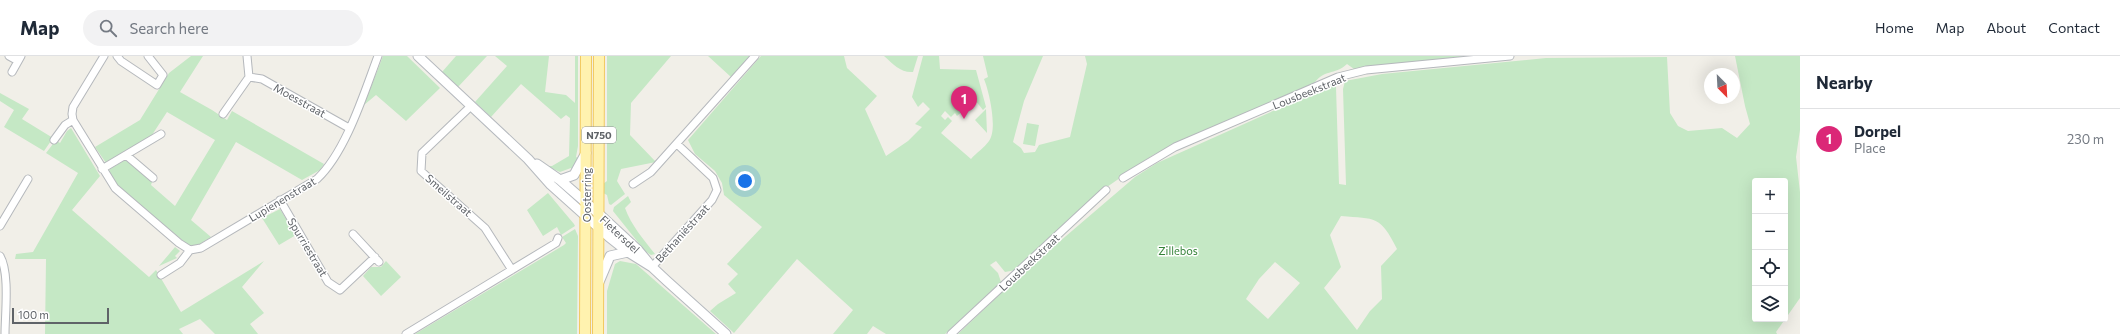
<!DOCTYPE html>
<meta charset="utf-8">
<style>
body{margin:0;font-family:Commissioner,sans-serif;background:#f2f2f3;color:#1f2937}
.controls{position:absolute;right:12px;bottom:12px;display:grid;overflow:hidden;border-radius:4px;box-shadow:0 4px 16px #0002}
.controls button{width:36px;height:36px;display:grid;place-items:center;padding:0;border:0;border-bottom:1px solid #e0e1e3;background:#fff;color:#1f2937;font:20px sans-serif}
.compass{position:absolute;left:1704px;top:12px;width:36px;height:36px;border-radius:50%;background:#fff;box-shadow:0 4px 16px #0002;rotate:156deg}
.scale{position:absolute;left:12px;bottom:10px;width:97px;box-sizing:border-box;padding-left:4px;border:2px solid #5f6368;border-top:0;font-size:11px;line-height:14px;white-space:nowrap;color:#5f6368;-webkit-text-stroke:3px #fff;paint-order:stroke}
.you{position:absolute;left:745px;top:125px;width:14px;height:14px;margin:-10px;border:3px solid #fff;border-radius:50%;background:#1a73e8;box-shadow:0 0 0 6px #1a73e833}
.badge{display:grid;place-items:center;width:26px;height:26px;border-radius:50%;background:#db2777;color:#fff;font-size:13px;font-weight:700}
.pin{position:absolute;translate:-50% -33px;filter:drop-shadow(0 1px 2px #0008)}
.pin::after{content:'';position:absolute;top:21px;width:14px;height:12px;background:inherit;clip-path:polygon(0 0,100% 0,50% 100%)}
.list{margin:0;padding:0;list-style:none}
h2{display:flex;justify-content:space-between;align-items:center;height:52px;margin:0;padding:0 16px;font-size:17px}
h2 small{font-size:13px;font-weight:400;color:#747a83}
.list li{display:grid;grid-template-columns:26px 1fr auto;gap:12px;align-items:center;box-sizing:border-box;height:60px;padding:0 16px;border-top:1px solid #e0e1e3}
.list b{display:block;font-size:15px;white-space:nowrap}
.list p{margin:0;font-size:13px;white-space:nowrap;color:#747a83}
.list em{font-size:13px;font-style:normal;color:#747a83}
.icon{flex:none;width:22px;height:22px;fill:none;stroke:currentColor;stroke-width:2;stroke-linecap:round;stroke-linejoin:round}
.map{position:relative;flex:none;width:1800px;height:278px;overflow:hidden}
header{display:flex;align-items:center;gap:24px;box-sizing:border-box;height:56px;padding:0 20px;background:#fff;border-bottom:1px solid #e0e1e3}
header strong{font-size:19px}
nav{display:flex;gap:22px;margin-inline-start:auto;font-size:14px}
.search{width:280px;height:36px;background:#f2f2f3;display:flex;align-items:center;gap:10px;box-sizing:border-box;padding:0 14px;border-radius:22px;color:#747a83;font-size:15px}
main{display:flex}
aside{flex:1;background:#fff}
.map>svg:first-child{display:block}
.green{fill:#c5e8c5;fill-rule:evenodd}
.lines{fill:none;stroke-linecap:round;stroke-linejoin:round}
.street-casing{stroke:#b5b8bc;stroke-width:9}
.secondary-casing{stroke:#b6babf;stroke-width:11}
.primary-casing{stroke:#f2c960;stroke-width:12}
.street{stroke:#fff;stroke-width:7}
.secondary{stroke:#fff;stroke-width:9}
.primary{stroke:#fff2af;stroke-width:10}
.labels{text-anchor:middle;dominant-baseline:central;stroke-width:3;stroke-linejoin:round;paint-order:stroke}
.shield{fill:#fff;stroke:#8f9295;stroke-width:1}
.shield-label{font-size:10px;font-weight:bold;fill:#5f6368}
.street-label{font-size:11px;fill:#5f6368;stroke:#fff}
.park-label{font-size:11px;fill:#348238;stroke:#fff}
</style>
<header>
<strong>Map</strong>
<div class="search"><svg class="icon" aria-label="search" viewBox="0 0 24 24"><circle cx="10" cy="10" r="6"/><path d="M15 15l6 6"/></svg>Search here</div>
<nav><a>Home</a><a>Map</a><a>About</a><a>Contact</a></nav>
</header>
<main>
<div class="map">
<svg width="1800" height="278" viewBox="0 0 1800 278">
<rect width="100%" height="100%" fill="#f1efe8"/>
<path class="green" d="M191 0H203L180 36 212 54 227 64 232 55 324 108 320 114 302 124 236 86 191 164 211 181 200 188 194 190 188 189 115 127 109 116 110 113 123 105H128L152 126 151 129 175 150 215 84 167 56 152 79 113 104 106 107 95 91 140 64 169 17Z
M383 0H407L440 32 406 65 376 39 364 49Z
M456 0H487L458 31 442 16Z
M495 0H549L545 36 566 39 575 47V0H578V90L576 101 580 103 573 116 571 112 560 116 546 110H552L569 100 570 62 566 59 561 63 521 28 491 61 475 46 507 10Z
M607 0H671L631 47 630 79 656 106 621 113 617 125 625 138 611 149 609 148 607 139 603 137V128L607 125Z
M708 0H750L731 21Z
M761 0H844L847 12 877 40 865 53 886 100 908 85 922 71 915 68 930 53 923 46 918 51 912 41 923 0H939L940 13 976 14 986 51 983 54 975 44 957 60 955 57 951 61 945 55 941 60 945 64 948 61 952 65 941 77 971 103C976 97 984 92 989 85 998 73 989 35 984 23L988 21 983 0H1043L1024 45 1013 86 1021 92 1024 97 1035 96 1039 89 1070 81 1087 8 1085 0H1468L1354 13 1347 8C1334 20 1324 12 1313 29L1153 99 1094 140 1016 214 1005 216 996 205 990 209 998 217 1001 226 945 278H886L873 270 867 278H833L853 254 797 203 734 277 710 255 718 248 736 237 728 228 738 218 727 208 762 171 724 139 722 127 715 115 695 98 688 84Z
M884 0H918L913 16C901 17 893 8 884 0Z
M1735 0H1800V74L1796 101 1800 136V242L1776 276 1777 278H958L1017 222 1135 121 1157 107 1333 28 1336 31 1339 128 1346 129 1343 33 1345 25 1382 18 1546 2 1667 1 1670 57 1678 70 1688 75 1722 72 1737 82 1750 68 1745 50ZM1755 125H1785V263H1755ZM1341 160C1376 163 1380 159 1397 193L1381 210 1382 243 1370 255 1357 274 1324 232 1341 211 1330 179ZM1275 206 1300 227 1268 263 1246 243 1259 223Z
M0 37 29 53 22 63 53 82 44 95 4 71 14 54 0 45Z
M986 53 987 77 975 64Z
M1027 67 1039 69 1035 90 1023 88Z
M71 72 100 120 72 154 149 221 156 214 181 256 264 205 242 231 264 257 250 268 258 278H215L200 263 179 273 183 278H45L46 203H15L16 198 33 196 78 117 46 97 56 84 60 87 67 75Z
M548 137 574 168 575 170 561 179 557 171 543 180 527 154Z
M628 140 631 146 625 152C631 169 644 184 655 198L651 199 645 195 613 155 614 151Z
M280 153 296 179 279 189 262 162Z
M575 173 578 180 577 278H415L564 189 566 187 562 181Z
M175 191 180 195 175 200 177 202 159 210Z
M386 205 401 221 381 240 363 220 371 211H381Z
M620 205 636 208 716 278H607V235L615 208Z"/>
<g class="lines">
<defs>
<path id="street" d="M9 0 18 5
M104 0 73 51 72 58 73 64 115 132 179 187 190 194 201 192 317 123C346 96 364 37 378 0
M117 0 121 5 157 29 163 19 148 0
M12 16 21 0
M249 21 262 23 349 72
M471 50 422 97 421 115 485 172 512 214
M223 58 249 21 247 0
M54 84 65 69 73 64
M126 99 153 122
M102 113 161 78
M1123 122 1175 91 1338 21 1366 14 1510 0
M633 128 651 116 755 0
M280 144 328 226 340 234 375 201
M0 170 28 123
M353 178 379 206
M0 200C10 217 5 258 5 278
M652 211 712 144 717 134 713 122 677 88
M161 219 180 207 190 194
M406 278 556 187 558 182
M951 278 1106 134"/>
<path id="secondary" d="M418 0 528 103 551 129 609 181 628 196 652 211
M537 108 560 124 598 157 638 194 652 211 667 225 726 278
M560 124 574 119 586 97
M599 226 610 200 628 196"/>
<path id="primary" d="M585 278 586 0
M598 278 599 0"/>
</defs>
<use href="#street" class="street-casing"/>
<use href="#secondary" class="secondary-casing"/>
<use href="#primary" class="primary-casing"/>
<use href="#street" class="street"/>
<use href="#secondary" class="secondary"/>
<use href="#primary" class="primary"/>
</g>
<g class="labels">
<rect class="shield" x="582" y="71" width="34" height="16" rx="3"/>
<g class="shield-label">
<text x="599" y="79">N750</text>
</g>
<g class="street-label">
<text transform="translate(1309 35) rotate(-22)">Lousbeekstraat</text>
<text transform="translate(300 44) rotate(29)">Moesstraat</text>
<text transform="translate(449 139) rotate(41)">Smeilstraat</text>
<text transform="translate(586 139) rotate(-90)">Oosterring</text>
<text transform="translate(282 143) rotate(-31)">Lupienenstraat</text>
<text transform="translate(682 177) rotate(-48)">Bethaniëstraat</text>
<text transform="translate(620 178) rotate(43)">Fletersdel</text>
<text transform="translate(308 191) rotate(59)">Spurriestraat</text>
<text transform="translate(1029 206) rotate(-43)">Lousbeekstraat</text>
</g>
<g class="park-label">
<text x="1178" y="194">Zillebos</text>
</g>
</g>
</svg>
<div class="controls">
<button>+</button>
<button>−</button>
<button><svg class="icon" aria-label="locate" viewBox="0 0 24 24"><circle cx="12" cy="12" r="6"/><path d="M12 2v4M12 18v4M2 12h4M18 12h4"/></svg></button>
<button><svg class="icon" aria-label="layers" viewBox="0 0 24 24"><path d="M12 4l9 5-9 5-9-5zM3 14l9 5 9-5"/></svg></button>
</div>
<svg class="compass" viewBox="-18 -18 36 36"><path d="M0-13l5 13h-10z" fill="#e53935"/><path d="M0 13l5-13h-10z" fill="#747a83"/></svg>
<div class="scale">100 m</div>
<div class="you"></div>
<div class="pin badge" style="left:964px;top:63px">1</div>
</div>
<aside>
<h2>Nearby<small></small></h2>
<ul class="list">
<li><span class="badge">1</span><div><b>Dorpel</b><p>Place</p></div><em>230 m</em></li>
</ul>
</aside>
</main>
